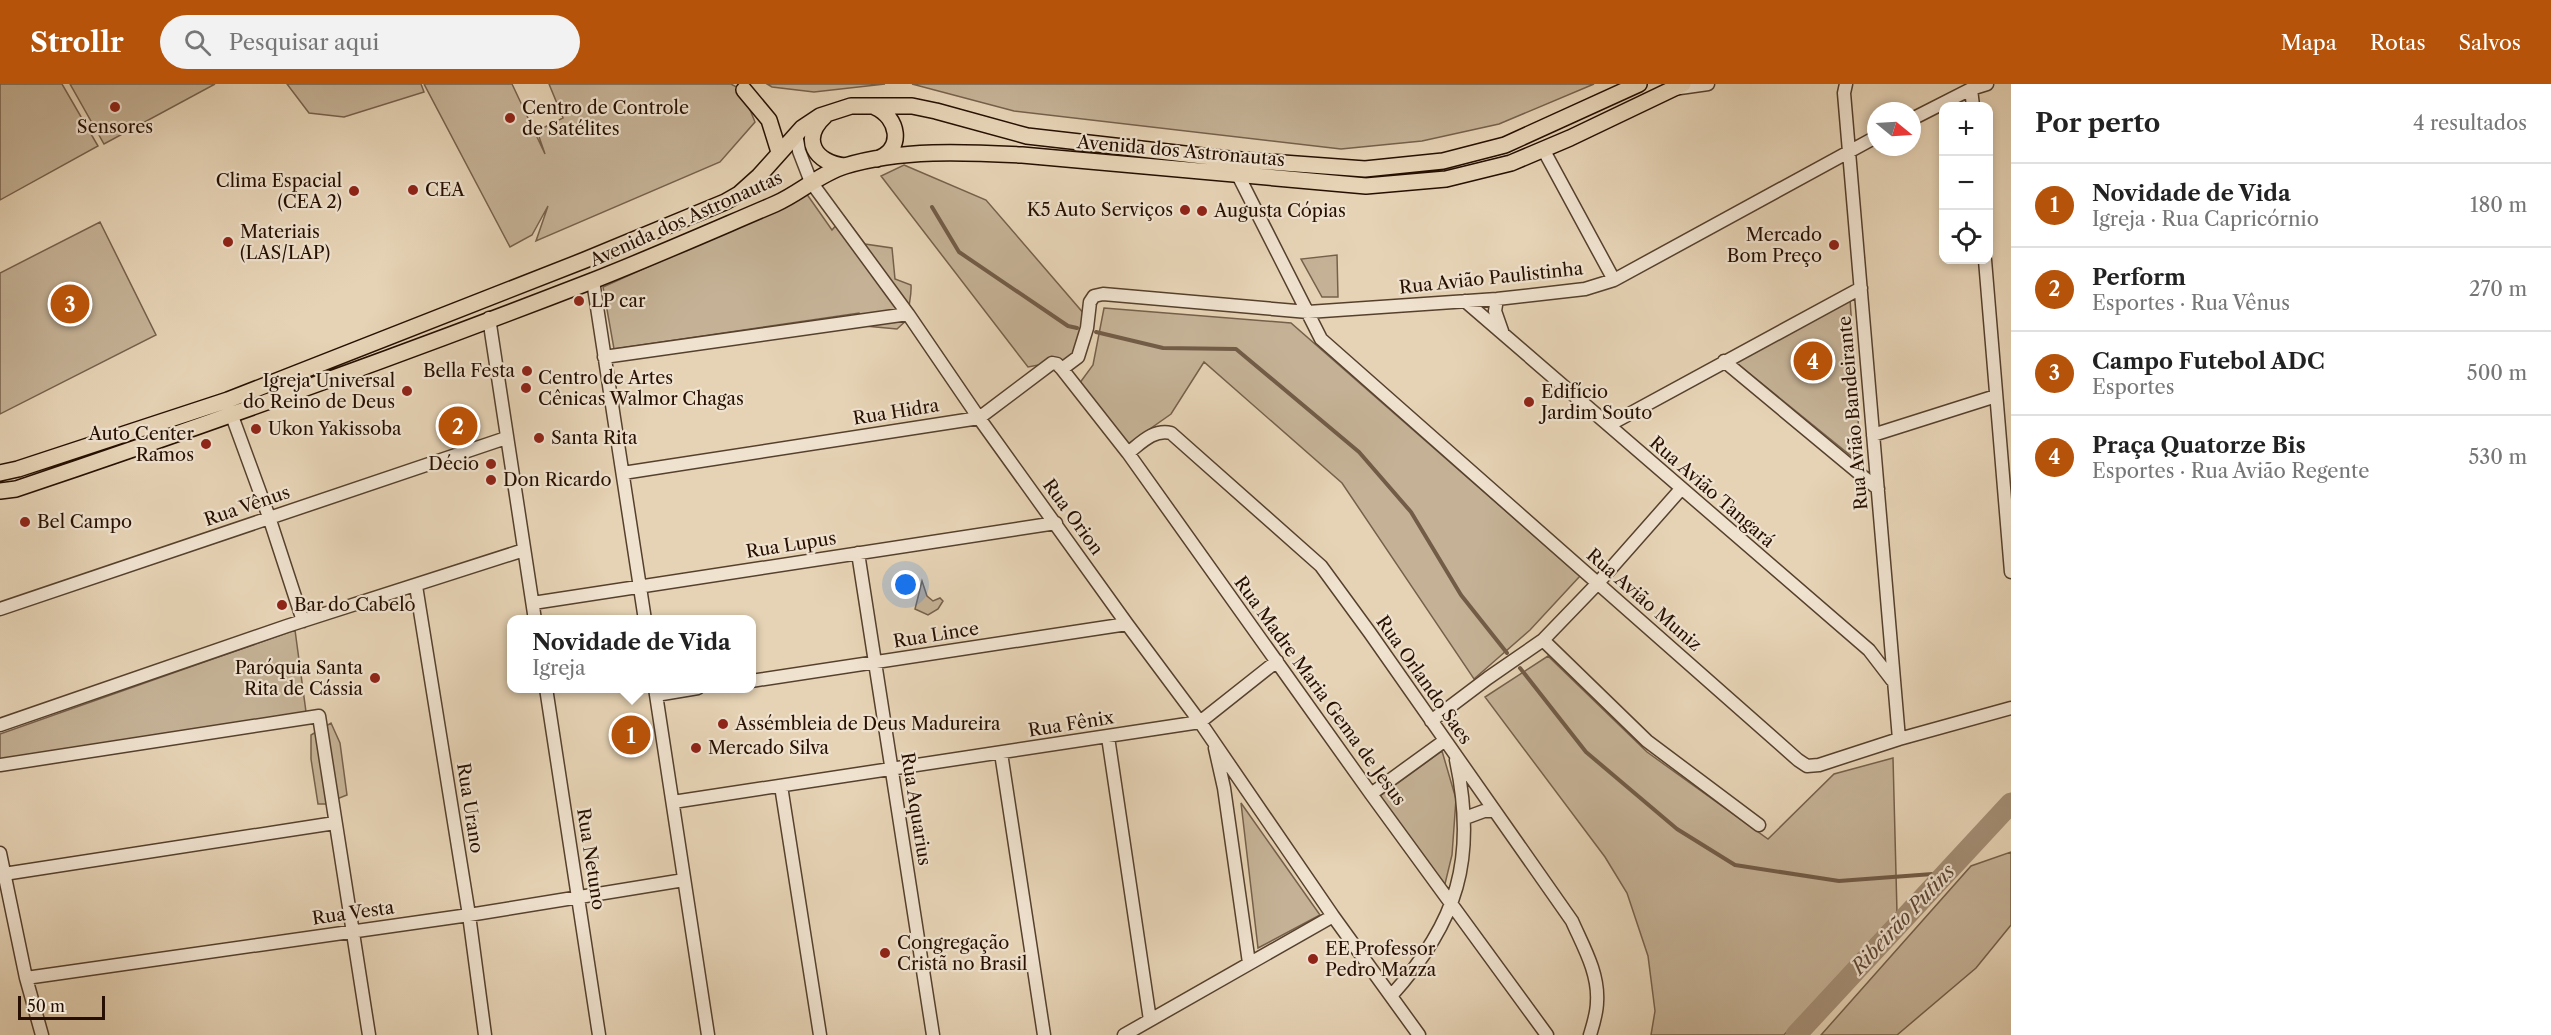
<!DOCTYPE html>
<html lang="pt">
<meta charset="utf-8">
<style>
body{margin:0;font-family:"Libre Caslon Text",serif;background:#f2f2f2;color:#222}
.controls{position:absolute;right:18px;top:18px;display:grid;overflow:hidden;border-radius:12px;box-shadow:0 3px 9px #0003}
.controls button{width:54px;height:54px;display:grid;place-items:center;padding:0;border:0;border-bottom:2px solid #e0e0e0;background:#fff;color:#222;font:30px sans-serif}
.compass{position:absolute;left:1867px;top:18px;width:54px;height:54px;border-radius:50%;background:#fff;box-shadow:0 3px 9px #0003;rotate:108deg}
.scale{position:absolute;left:18px;bottom:15px;width:87px;box-sizing:border-box;padding-left:6px;border:3px solid #260f00;border-top:0;font-size:16px;line-height:21px;white-space:nowrap;color:#260f00;-webkit-text-stroke:4px #efe2cf;paint-order:stroke}
.you{position:absolute;left:906px;top:501px;width:21px;height:21px;margin:-15px;border:4px solid #fff;border-radius:50%;background:#1a73e8;box-shadow:0 0 0 9px #1a73e833}
.badge{display:grid;place-items:center;width:39px;height:39px;border-radius:50%;background:#b45309;color:#fff;font-size:20px;font-weight:700}
.pin{position:absolute;translate:-50% -50%;border:3px solid #fff;box-shadow:0 2px 6px #0006}
.popup{position:absolute;left:507px;top:531px;width:249px;height:78px;box-sizing:border-box;display:grid;place-content:center;border-radius:12px;background:#fff;filter:drop-shadow(0 2px 4px #0005);font-size:20px;white-space:nowrap;color:#767676}
.popup b{font-size:22px;color:#222}
.popup::after{content:'';position:absolute;left:50%;top:100%;margin-left:-12px;border:12px solid transparent;border-top-color:#fff}
.list{margin:0;padding:0;list-style:none}
h2{display:flex;justify-content:space-between;align-items:center;height:78px;margin:0;padding:0 24px;font-size:26px}
h2 small{font-size:20px;font-weight:400;color:#767676}
.list li{display:grid;grid-template-columns:39px 1fr auto;gap:18px;align-items:center;box-sizing:border-box;height:84px;padding:0 24px;border-top:2px solid #e0e0e0}
.list b{display:block;font-size:22px;white-space:nowrap}
.list p{margin:0;font-size:20px;white-space:nowrap;color:#767676}
.list em{font-size:20px;font-style:normal;color:#767676}
.icon{flex:none;width:33px;height:33px;fill:none;stroke:currentColor;stroke-width:2;stroke-linecap:round;stroke-linejoin:round}
.map{position:relative;flex:none;width:2011px;height:951px;overflow:hidden}
header{display:flex;align-items:center;gap:36px;box-sizing:border-box;height:84px;padding:0 30px;background:#b45309;color:#fff}
header strong{font-size:28px}
nav{display:flex;gap:33px;margin-inline-start:auto;font-size:21px}
.search{width:420px;height:54px;background:#f2f2f2;display:flex;align-items:center;gap:15px;box-sizing:border-box;padding:0 21px;border-radius:33px;color:#767676;font-size:22px}
main{display:flex}
aside{flex:1;background:#fff}
.map>svg:first-child{display:block}
.green{fill:#c5b296;stroke:#76604b;stroke-width:1.5}
.lines{fill:none;stroke-linecap:round;stroke-linejoin:round}
.stream{stroke:#725c47;stroke-width:4}
.river{stroke:#a59077;stroke-width:21}
.minor-casing{stroke:#56402d;stroke-width:15}
.major-casing{stroke:#260f00;stroke-width:18}
.minor{stroke:#efe2cf;stroke-width:12}
.major{stroke:#e6d3b5;stroke-width:15}
.poi-dot{fill:#8f2418;stroke:#efe2cf;stroke-width:2}
.labels{text-anchor:middle;dominant-baseline:central;stroke-width:4.5;stroke-linejoin:round;paint-order:stroke}
.poi-label{font-size:18px;fill:#260f00;stroke:#efe2cf;text-anchor:start}
.street-label{font-size:18px;fill:#260f00;stroke:#efe2cf}
.water-label{font-size:20px;font-style:italic;fill:#5f4936;stroke:#efe2cf}
</style>
<header>
<strong>Strollr</strong>
<div class="search"><svg class="icon" aria-label="search" viewBox="0 0 24 24"><circle cx="10" cy="10" r="6"/><path d="M15 15l6 6"/></svg>Pesquisar aqui</div>
<nav><a>Mapa</a><a>Rotas</a><a>Salvos</a></nav>
</header>
<main>
<div class="map">
<svg width="2011" height="951" viewBox="0 0 2011 951">
<rect width="100%" height="100%" fill="#e6d3b5"/>
<filter id="stains"><feTurbulence type="fractalNoise" baseFrequency=".00333" numOctaves="4"/><feColorMatrix values="0 0 0 0 .2 0 0 0 0 .09 0 0 0 0 .02 0 0 0 .5 -.17"/></filter>
<radialGradient id="worn" r=".72"><stop offset=".6" stop-color="#630" stop-opacity="0"/><stop offset="1" stop-color="#630" stop-opacity=".3"/></radialGradient>
<path class="green" d="M0 0H62L98 62 0 116Z
M70 0H215L104 60Z
M287 0H421L424 8 344 33 309 29Z
M424 0H512L545 70 537 47 563 34 549 0H731L742 6 755 38 720 78 536 157 548 122 532 151 510 163Z
M767 0H885L814 8 772 3Z
M912 0H1594L1499 40 1422 57 1341 65 1014 27Z
M904 81 986 116 1085 231 1071 275 1028 283 881 92Z
M806 109 832 146 844 132 865 160 892 164 895 195 911 201C912 213 907 223 909 234L897 245 865 242 859 229 614 265 603 203 794 117Z
M100 138 156 251 0 330V189Z
M1337 171 1338 213H1322L1301 175Z
M1850 215 1861 380 1734 277Z
M1104 224 1291 239 1580 492 1530 546 1474 595 1342 399 1204 278 1171 330 1127 361 1079 300 1093 281Z
M922 497 927 512 933 517 940 514 943 517 938 525 928 531 915 525Z
M295 546 306 628 0 678V650Z
M1548 572 1647 668 1768 755 1834 690 1893 674 1897 828 1784 951H1651L1655 927 1648 872 1627 809 1605 773 1485 613Z
M331 639 340 659 347 711 334 716 331 720H318L311 675V651Z
M1442 667 1456 715 1452 771 1444 804 1380 712Z
M1241 719 1320 831 1258 864Z
M2011 768V841L1976 884 1897 951H1821L1971 782Z"/>
<g class="lines">
<path class="stream" d="M932 123 959 168 1068 242 1077 244
M1096 248 1163 264 1236 265 1359 368 1411 428 1461 511 1507 569
M1520 584 1586 668 1677 745 1735 781 1839 797 1946 789"/>
<path class="river" d="M1796 951 2011 719"/>
<defs>
<path id="minor" d="M1846 0 1844 9 1899 655
M1673 5 1708 0
M1971 5 1973 22
M1912 35 1971 5 1987 0
M796 50 799 67 811 98 908 230 979 334 1127 540 1200 638 1333 832 1419 951
M1543 65 1614 196
M1238 91 1321 255 1798 676 1807 682 1819 681 1899 655 2011 624
M1985 176 2011 488
M593 197 645 536
M1497 215 1495 227 1502 247
M1465 217 1869 566 1892 596
M489 234 535 536
M604 273 908 230
M1724 277 1878 405
M1062 285 1128 369 1371 710 1547 951
M232 332 269 433 303 537
M1609 341 1861 204
M1873 351 1996 312
M1128 369C1141 359 1153 345 1171 349L1321 482 1370 549 1572 837C1583 862 1599 889 1597 918 1597 929 1593 941 1590 951
M623 389 979 334 1052 279 1057 280 1062 285 1078 273 1087 244 1090 218 1094 212 1103 210 1308 228 1497 215 1585 205 1614 196 1876 53
M858 469 933 951
M416 502 469 831 485 951
M533 519 1056 439
M0 525 506 354
M1543 556 1647 657 1759 741
M751 597 1127 540
M546 604 599 951
M655 604 708 951
M656 611 698 604
M1431 637 1488 594 1543 556 1598 499 1681 405
M0 641 287 542 524 466
M1108 653 1150 936
M1215 664 1224 704 1249 879
M1001 669 1044 951
M0 681 319 632 369 951
M781 702 820 951
M1371 710 1444 657
M673 718 1200 638 1277 577
M1465 734 1484 727H1495
M0 769 26 894 42 951
M4 790 335 739
M26 894 469 831 684 796
M1391 912C1458 838 1477 774 1456 676
M1124 951 1333 832"/>
<path id="major" d="M744 6 769 36 779 68
M875 23C898 33 905 65 877 75
M825 32C800 55 815 79 845 82
M0 389 18 385 228 316 585 176 725 118 739 110 759 92 802 44 820 32 851 22H912L936 27 1027 52 1229 75 1365 85 1443 77 1505 61 1639 0
M0 407 16 405C209 340 401 271 592 197 653 173 714 146 775 120 800 109 819 90 845 82 901 65 964 68 1022 71L1366 102 1446 95 1511 79 1570 54 1683 0"/>
</defs>
<use href="#minor" class="minor-casing"/>
<use href="#major" class="major-casing"/>
<use href="#minor" class="minor"/>
<use href="#major" class="major"/>
</g>
<g class="poi-dot">
<circle cx="115" cy="23" r="6"/>
<circle cx="510" cy="34" r="6"/>
<circle cx="413" cy="106" r="6"/>
<circle cx="354" cy="107" r="6"/>
<circle cx="1185" cy="126" r="6"/>
<circle cx="1202" cy="127" r="6"/>
<circle cx="228" cy="158" r="6"/>
<circle cx="1834" cy="161" r="6"/>
<circle cx="579" cy="217" r="6"/>
<circle cx="527" cy="287" r="6"/>
<circle cx="526" cy="304" r="6"/>
<circle cx="407" cy="307" r="6"/>
<circle cx="1529" cy="318" r="6"/>
<circle cx="256" cy="345" r="6"/>
<circle cx="539" cy="354" r="6"/>
<circle cx="206" cy="360" r="6"/>
<circle cx="491" cy="380" r="6"/>
<circle cx="491" cy="396" r="6"/>
<circle cx="25" cy="438" r="6"/>
<circle cx="282" cy="521" r="6"/>
<circle cx="375" cy="594" r="6"/>
<circle cx="723" cy="640" r="6"/>
<circle cx="696" cy="664" r="6"/>
<circle cx="885" cy="869" r="6"/>
<circle cx="1313" cy="875" r="6"/>
</g>
<g class="labels">
<g class="poi-label">
<text x="522" y="24">Centro de Controle<tspan x="522" dy="21">de Satélites</tspan></text>
<text x="115" y="43" text-anchor="middle">Sensores</text>
<text x="342" y="97" text-anchor="end">Clima Espacial<tspan x="342" dy="21">(CEA 2)</tspan></text>
<text x="425" y="106">CEA</text>
<text x="1173" y="126" text-anchor="end">K5 Auto Serviços</text>
<text x="1214" y="127">Augusta Cópias</text>
<text x="240" y="148">Materiais<tspan x="240" dy="21">(LAS/LAP)</tspan></text>
<text x="1822" y="151" text-anchor="end">Mercado<tspan x="1822" dy="21">Bom Preço</tspan></text>
<text x="591" y="217">LP car</text>
<text x="515" y="287" text-anchor="end">Bella Festa</text>
<text x="538" y="294">Centro de Artes<tspan x="538" dy="21">Cênicas Walmor Chagas</tspan></text>
<text x="395" y="297" text-anchor="end">Igreja Universal<tspan x="395" dy="21">do Reino de Deus</tspan></text>
<text x="1541" y="308">Edifício<tspan x="1541" dy="21">Jardim Souto</tspan></text>
<text x="268" y="345">Ukon Yakissoba</text>
<text x="194" y="350" text-anchor="end">Auto Center<tspan x="194" dy="21">Ramos</tspan></text>
<text x="551" y="354">Santa Rita</text>
<text x="479" y="380" text-anchor="end">Décio</text>
<text x="503" y="396">Don Ricardo</text>
<text x="37" y="438">Bel Campo</text>
<text x="294" y="521">Bar do Cabelo</text>
<text x="363" y="584" text-anchor="end">Paróquia Santa<tspan x="363" dy="21">Rita de Cássia</tspan></text>
<text x="735" y="640">Assémbleia de Deus Madureira</text>
<text x="708" y="664">Mercado Silva</text>
<text x="897" y="859">Congregação<tspan x="897" dy="21">Cristã no Brasil</tspan></text>
<text x="1325" y="865">EE Professor<tspan x="1325" dy="21">Pedro Mazza</tspan></text>
</g>
<g class="street-label">
<text transform="translate(1181 67) rotate(5)">Avenida dos Astronautas</text>
<text transform="translate(686 135) rotate(-24)">Avenida dos Astronautas</text>
<text transform="translate(1491 194) rotate(-6)">Rua Avião Paulistinha</text>
<text transform="translate(896 328) rotate(-9)">Rua Hidra</text>
<text transform="translate(1853 329) rotate(-95)">Rua Avião Bandeirante</text>
<text transform="translate(1712 408) rotate(41)">Rua Avião Tangará</text>
<text transform="translate(247 422) rotate(-19)">Rua Vênus</text>
<text transform="translate(1073 433) rotate(54)">Rua Orion</text>
<text transform="translate(791 461) rotate(-9)">Rua Lupus</text>
<text transform="translate(1644 516) rotate(41)">Rua Avião Muniz</text>
<text transform="translate(936 551) rotate(-9)">Rua Lince</text>
<text transform="translate(1424 596) rotate(55)">Rua Orlando Saes</text>
<text transform="translate(1320 607) rotate(54)">Rua Madre Maria Gema de Jesus</text>
<text transform="translate(1071 640) rotate(-9)">Rua Fênix</text>
<text transform="translate(470 724) rotate(81)">Rua Urano</text>
<text transform="translate(916 725) rotate(81)">Rua Aquarius</text>
<text transform="translate(591 775) rotate(81)">Rua Netuno</text>
<text transform="translate(353 829) rotate(-8)">Rua Vesta</text>
</g>
<g class="water-label">
<text transform="translate(1903 835) rotate(-47)">Ribeirão Putins</text>
</g>
</g>
<rect width="100%" height="100%" filter="url(#stains)"/>
<rect width="100%" height="100%" fill="url(#worn)"/>
</svg>
<div class="controls">
<button>+</button>
<button>−</button>
<button><svg class="icon" aria-label="locate" viewBox="0 0 24 24"><circle cx="12" cy="12" r="6"/><path d="M12 2v4M12 18v4M2 12h4M18 12h4"/></svg></button>
</div>
<svg class="compass" viewBox="-18 -18 36 36"><path d="M0-13l5 13h-10z" fill="#e53935"/><path d="M0 13l5-13h-10z" fill="#767676"/></svg>
<div class="scale">50 m</div>
<div class="you"></div>
<div class="pin badge" style="left:631px;top:651px">1</div>
<div class="popup"><b>Novidade de Vida</b>Igreja</div>
<div class="pin badge" style="left:458px;top:342px">2</div>
<div class="pin badge" style="left:70px;top:220px">3</div>
<div class="pin badge" style="left:1813px;top:277px">4</div>
</div>
<aside>
<h2>Por perto<small>4 resultados</small></h2>
<ul class="list">
<li><span class="badge">1</span><div><b>Novidade de Vida</b><p>Igreja · Rua Capricórnio</p></div><em>180 m</em></li>
<li><span class="badge">2</span><div><b>Perform</b><p>Esportes · Rua Vênus</p></div><em>270 m</em></li>
<li><span class="badge">3</span><div><b>Campo Futebol ADC</b><p>Esportes</p></div><em>500 m</em></li>
<li><span class="badge">4</span><div><b>Praça Quatorze Bis</b><p>Esportes · Rua Avião Regente</p></div><em>530 m</em></li>
</ul>
</aside>
</main>
